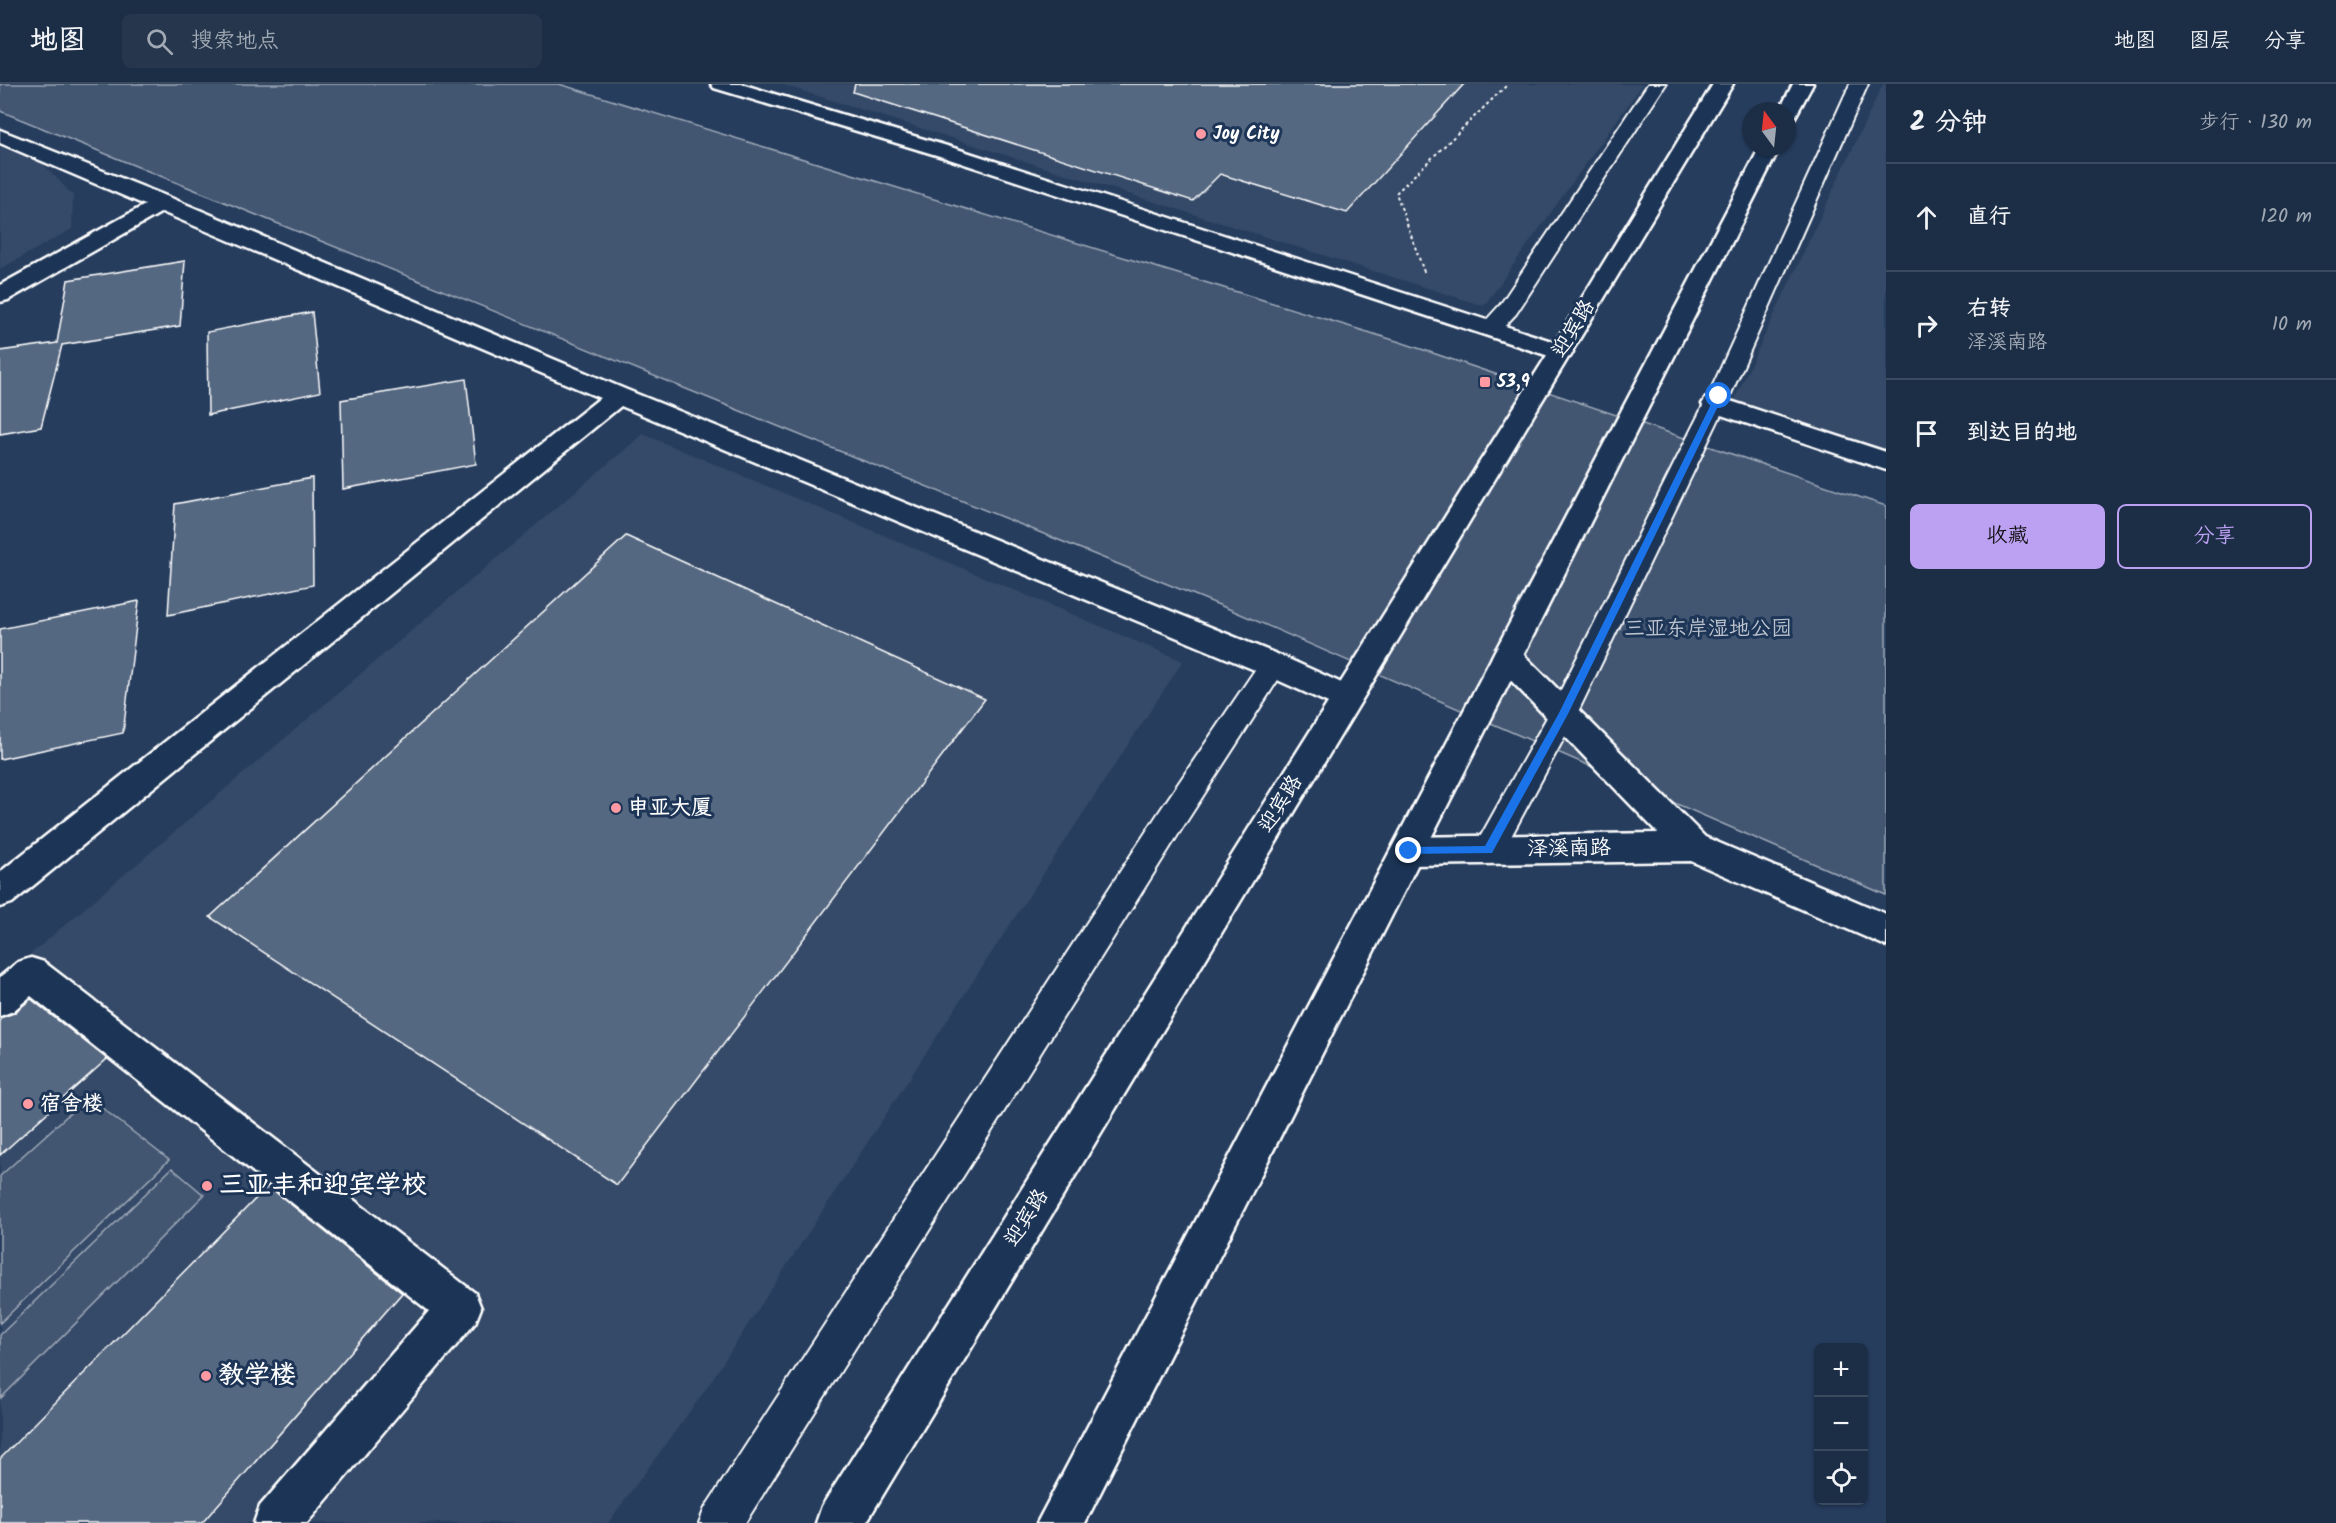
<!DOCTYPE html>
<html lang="zh">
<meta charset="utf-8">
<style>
body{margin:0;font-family:Kalam,"LXGW WenKai TC",sans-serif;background:#25364d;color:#f1f3f6}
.controls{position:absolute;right:18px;bottom:18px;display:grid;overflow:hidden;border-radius:9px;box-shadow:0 2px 4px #0004}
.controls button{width:54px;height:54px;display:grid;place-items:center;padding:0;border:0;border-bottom:2px solid #3a4a5f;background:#1c2e46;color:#f1f3f6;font:30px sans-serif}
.compass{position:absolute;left:1742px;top:18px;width:54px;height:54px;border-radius:50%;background:#1c2e46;box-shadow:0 2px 4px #0004;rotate:345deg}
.stop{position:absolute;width:18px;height:18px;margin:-14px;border:4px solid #1a73e8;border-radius:50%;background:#fff}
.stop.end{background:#1a73e8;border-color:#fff;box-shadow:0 2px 6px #0008}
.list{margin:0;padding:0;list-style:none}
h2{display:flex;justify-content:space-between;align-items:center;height:78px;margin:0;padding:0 24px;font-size:26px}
h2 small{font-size:20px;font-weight:400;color:#a0a8b3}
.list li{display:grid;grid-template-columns:39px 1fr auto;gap:18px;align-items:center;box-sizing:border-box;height:108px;padding:0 24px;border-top:2px solid #3a4a5f}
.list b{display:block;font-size:22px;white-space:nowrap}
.list p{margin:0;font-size:20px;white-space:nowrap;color:#a0a8b3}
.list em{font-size:20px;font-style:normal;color:#a0a8b3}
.actions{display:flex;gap:12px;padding:18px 24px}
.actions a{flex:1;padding:14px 0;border:2px solid #bca0f2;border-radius:9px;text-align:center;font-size:21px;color:#bca0f2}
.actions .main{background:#bca0f2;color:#111}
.icon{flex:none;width:33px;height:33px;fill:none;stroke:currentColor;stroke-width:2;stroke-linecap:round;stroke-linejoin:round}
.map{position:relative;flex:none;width:1886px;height:1439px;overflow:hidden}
header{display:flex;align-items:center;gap:36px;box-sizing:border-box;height:84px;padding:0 30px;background:#1c2e46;border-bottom:2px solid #3a4a5f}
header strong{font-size:28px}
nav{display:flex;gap:33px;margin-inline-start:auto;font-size:21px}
.search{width:420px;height:54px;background:#25364d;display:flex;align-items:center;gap:15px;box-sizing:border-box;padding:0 21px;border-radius:9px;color:#a0a8b3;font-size:22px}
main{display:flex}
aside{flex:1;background:#1c2e46}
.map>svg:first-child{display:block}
.built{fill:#344a68}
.green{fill:#425672;stroke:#a0aab8;stroke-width:1.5}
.building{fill:#556781;stroke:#fff;stroke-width:1.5}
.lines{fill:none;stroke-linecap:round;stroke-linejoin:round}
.lane-casing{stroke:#fff;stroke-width:4}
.street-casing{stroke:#fff;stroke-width:5}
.secondary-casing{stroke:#fff;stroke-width:5}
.highway-casing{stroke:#fff;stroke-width:5}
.path{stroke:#fff;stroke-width:2;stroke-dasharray:3 3;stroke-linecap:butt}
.lane{fill:#1d3557;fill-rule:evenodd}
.street{fill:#1d3557;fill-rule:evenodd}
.secondary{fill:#1d3557;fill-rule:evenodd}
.highway{fill:#1d3557;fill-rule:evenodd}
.route{fill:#1a73e8}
.poi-dot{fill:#ff9aa2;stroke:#1d3557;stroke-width:2}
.labels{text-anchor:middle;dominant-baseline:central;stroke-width:6;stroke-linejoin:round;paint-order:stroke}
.far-poi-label{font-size:18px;font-weight:bold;fill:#fff;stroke:#1d3557;text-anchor:start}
.street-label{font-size:21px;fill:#fff;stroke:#1d3557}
.park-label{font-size:21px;fill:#bdc4ce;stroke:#1d3557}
.poi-label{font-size:21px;font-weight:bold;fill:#fff;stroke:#1d3557;text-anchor:start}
.near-poi-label{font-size:26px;font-weight:bold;fill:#fff;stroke:#1d3557;text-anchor:start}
</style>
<header>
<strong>地图</strong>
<div class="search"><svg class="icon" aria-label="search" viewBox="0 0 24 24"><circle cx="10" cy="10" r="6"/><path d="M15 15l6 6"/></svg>搜索地点</div>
<nav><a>地图</a><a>图层</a><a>分享</a></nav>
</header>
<main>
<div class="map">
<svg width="1886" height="1439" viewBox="0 0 1886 1439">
<rect width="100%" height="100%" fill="#263d5e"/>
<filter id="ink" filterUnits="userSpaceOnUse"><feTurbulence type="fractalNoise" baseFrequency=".0167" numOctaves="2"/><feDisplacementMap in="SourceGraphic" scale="12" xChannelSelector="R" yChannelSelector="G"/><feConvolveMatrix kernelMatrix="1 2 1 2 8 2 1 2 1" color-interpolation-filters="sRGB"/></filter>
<g filter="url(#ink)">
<path class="built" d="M780 0H1643L1484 222Z
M1883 0H1886V367L1734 316Z
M0 63 40 77 73 111 72 145 0 185Z
M643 350 1183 577 704 1308 608 1439H0V896Z"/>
<path class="green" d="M0 0H559L1400 258 1886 422V811L1229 525 0 27Z
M88 1013 169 1076 0 1239V1092Z
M172 1084 204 1111 1 1314 0 1251Z"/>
<path class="building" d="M855 0H1464L1347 129 1220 90 1193 117 853 8Z
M185 177 180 242 62 261 41 343 0 350V267L57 259 68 196Z
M312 228 320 308 208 331 207 248Z
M466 295 476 380 343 405 341 316Z
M312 394 313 501 168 531 175 420Z
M626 452 985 615 617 1101 210 833Z
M139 517 123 649 0 675V545Z
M31 915 107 975 0 1071V934L14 929Z
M268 1102 402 1209 202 1439H0V1375Z"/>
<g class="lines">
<defs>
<path id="lane" d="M1648 0H1666L1516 230C1505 241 1499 253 1482 249L1479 244 1500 221Z
M1850 0H1868L1730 312 1577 630 1499 775 1488 779 1477 775 1473 766 1551 626 1708 312Z
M1273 571 1283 574 1287 581 1283 588 1181 746 745 1439H699L705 1424 1159 728 1263 574Z"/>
<path id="street" d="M711 0H741L957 65 1570 263 1573 268 1570 273 1561 275 1552 273 943 73 714 4Z
M0 46 171 114 627 306 1284 573 1357 606 1361 614 1357 622 1346 626 1335 622 1262 589 621 322 12 819 0 823V788L600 314 162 128 8 216 0 218V201L145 121 0 59Z
M1715 312 1886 368V386L1706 326 1702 320 1706 314Z
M31 874 44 878 475 1209 481 1224 475 1239 307 1439H254L260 1422 429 1227 31 912 13 927 0 932V893L18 878Z"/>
<path id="secondary" d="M1507 562 1518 565 1705 753 1886 830V862L1691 777 1409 781 1397 777 1392 767 1397 757 1409 753 1658 749 1496 581 1492 573 1496 565Z"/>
<path id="highway" d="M1713 0H1733L866 1439H816L822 1422 1549 268Z
M1793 0H1813L1794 35 1787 37V27H1779Z
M1760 63H1780L1085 1439H1037Z"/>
</defs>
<use href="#lane" class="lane-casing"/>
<use href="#street" class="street-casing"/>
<use href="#secondary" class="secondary-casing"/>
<use href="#highway" class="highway-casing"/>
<path class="path" d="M1424 188 1396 109 1508 0"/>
<use href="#lane" class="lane"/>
<use href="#street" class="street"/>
<use href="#secondary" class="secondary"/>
<use href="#highway" class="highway"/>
</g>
</g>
<path class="route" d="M1716 310 1723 312 1568 630 1492 769 1405 770 1404 767 1409 763 1485 762 1559 629Z"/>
<g class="poi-dot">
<circle cx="1201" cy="50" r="6"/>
<rect x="1479" y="292" width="12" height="12" rx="3"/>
<circle cx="616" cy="724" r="6"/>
<circle cx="28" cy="1020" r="6"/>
<circle cx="207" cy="1102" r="6"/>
<circle cx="206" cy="1292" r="6"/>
</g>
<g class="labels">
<g class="far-poi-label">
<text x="1213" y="50">Joy City</text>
<text x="1497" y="298">53,9</text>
</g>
<g class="street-label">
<text transform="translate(1574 245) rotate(-59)">迎宾路</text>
<text transform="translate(1281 720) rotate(-58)">迎宾路</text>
<text transform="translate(1569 765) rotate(-1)">泽溪南路</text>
<text transform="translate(1027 1134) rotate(-58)">迎宾路</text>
</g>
<g class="park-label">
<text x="1708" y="545">三亚东岸湿地公园</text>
</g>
<g class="poi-label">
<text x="628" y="724">申亚大厦</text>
<text x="40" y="1020">宿舍楼</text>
</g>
<g class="near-poi-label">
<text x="219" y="1102">三亚丰和迎宾学校</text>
<text x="218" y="1292">教学楼</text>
</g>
</g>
</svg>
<div class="controls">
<button>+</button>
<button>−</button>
<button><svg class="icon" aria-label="locate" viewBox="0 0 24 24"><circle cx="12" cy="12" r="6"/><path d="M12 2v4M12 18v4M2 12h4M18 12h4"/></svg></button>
</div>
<svg class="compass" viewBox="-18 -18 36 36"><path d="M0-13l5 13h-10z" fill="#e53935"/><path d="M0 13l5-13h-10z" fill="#a0a8b3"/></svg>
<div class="stop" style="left:1719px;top:312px"></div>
<div class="stop end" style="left:1409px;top:767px"></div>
</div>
<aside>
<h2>2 分钟<small>步行 · 130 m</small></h2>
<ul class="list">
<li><svg class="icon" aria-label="ahead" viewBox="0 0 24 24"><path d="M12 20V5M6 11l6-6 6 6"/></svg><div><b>直行</b></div><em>120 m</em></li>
<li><svg class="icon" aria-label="right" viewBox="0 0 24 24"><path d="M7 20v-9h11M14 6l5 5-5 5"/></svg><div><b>右转</b><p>泽溪南路</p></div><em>10 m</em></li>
<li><svg class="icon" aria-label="arrive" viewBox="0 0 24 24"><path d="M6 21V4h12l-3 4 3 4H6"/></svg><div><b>到达目的地</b></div></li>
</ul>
<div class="actions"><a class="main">收藏</a><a>分享</a></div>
</aside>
</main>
